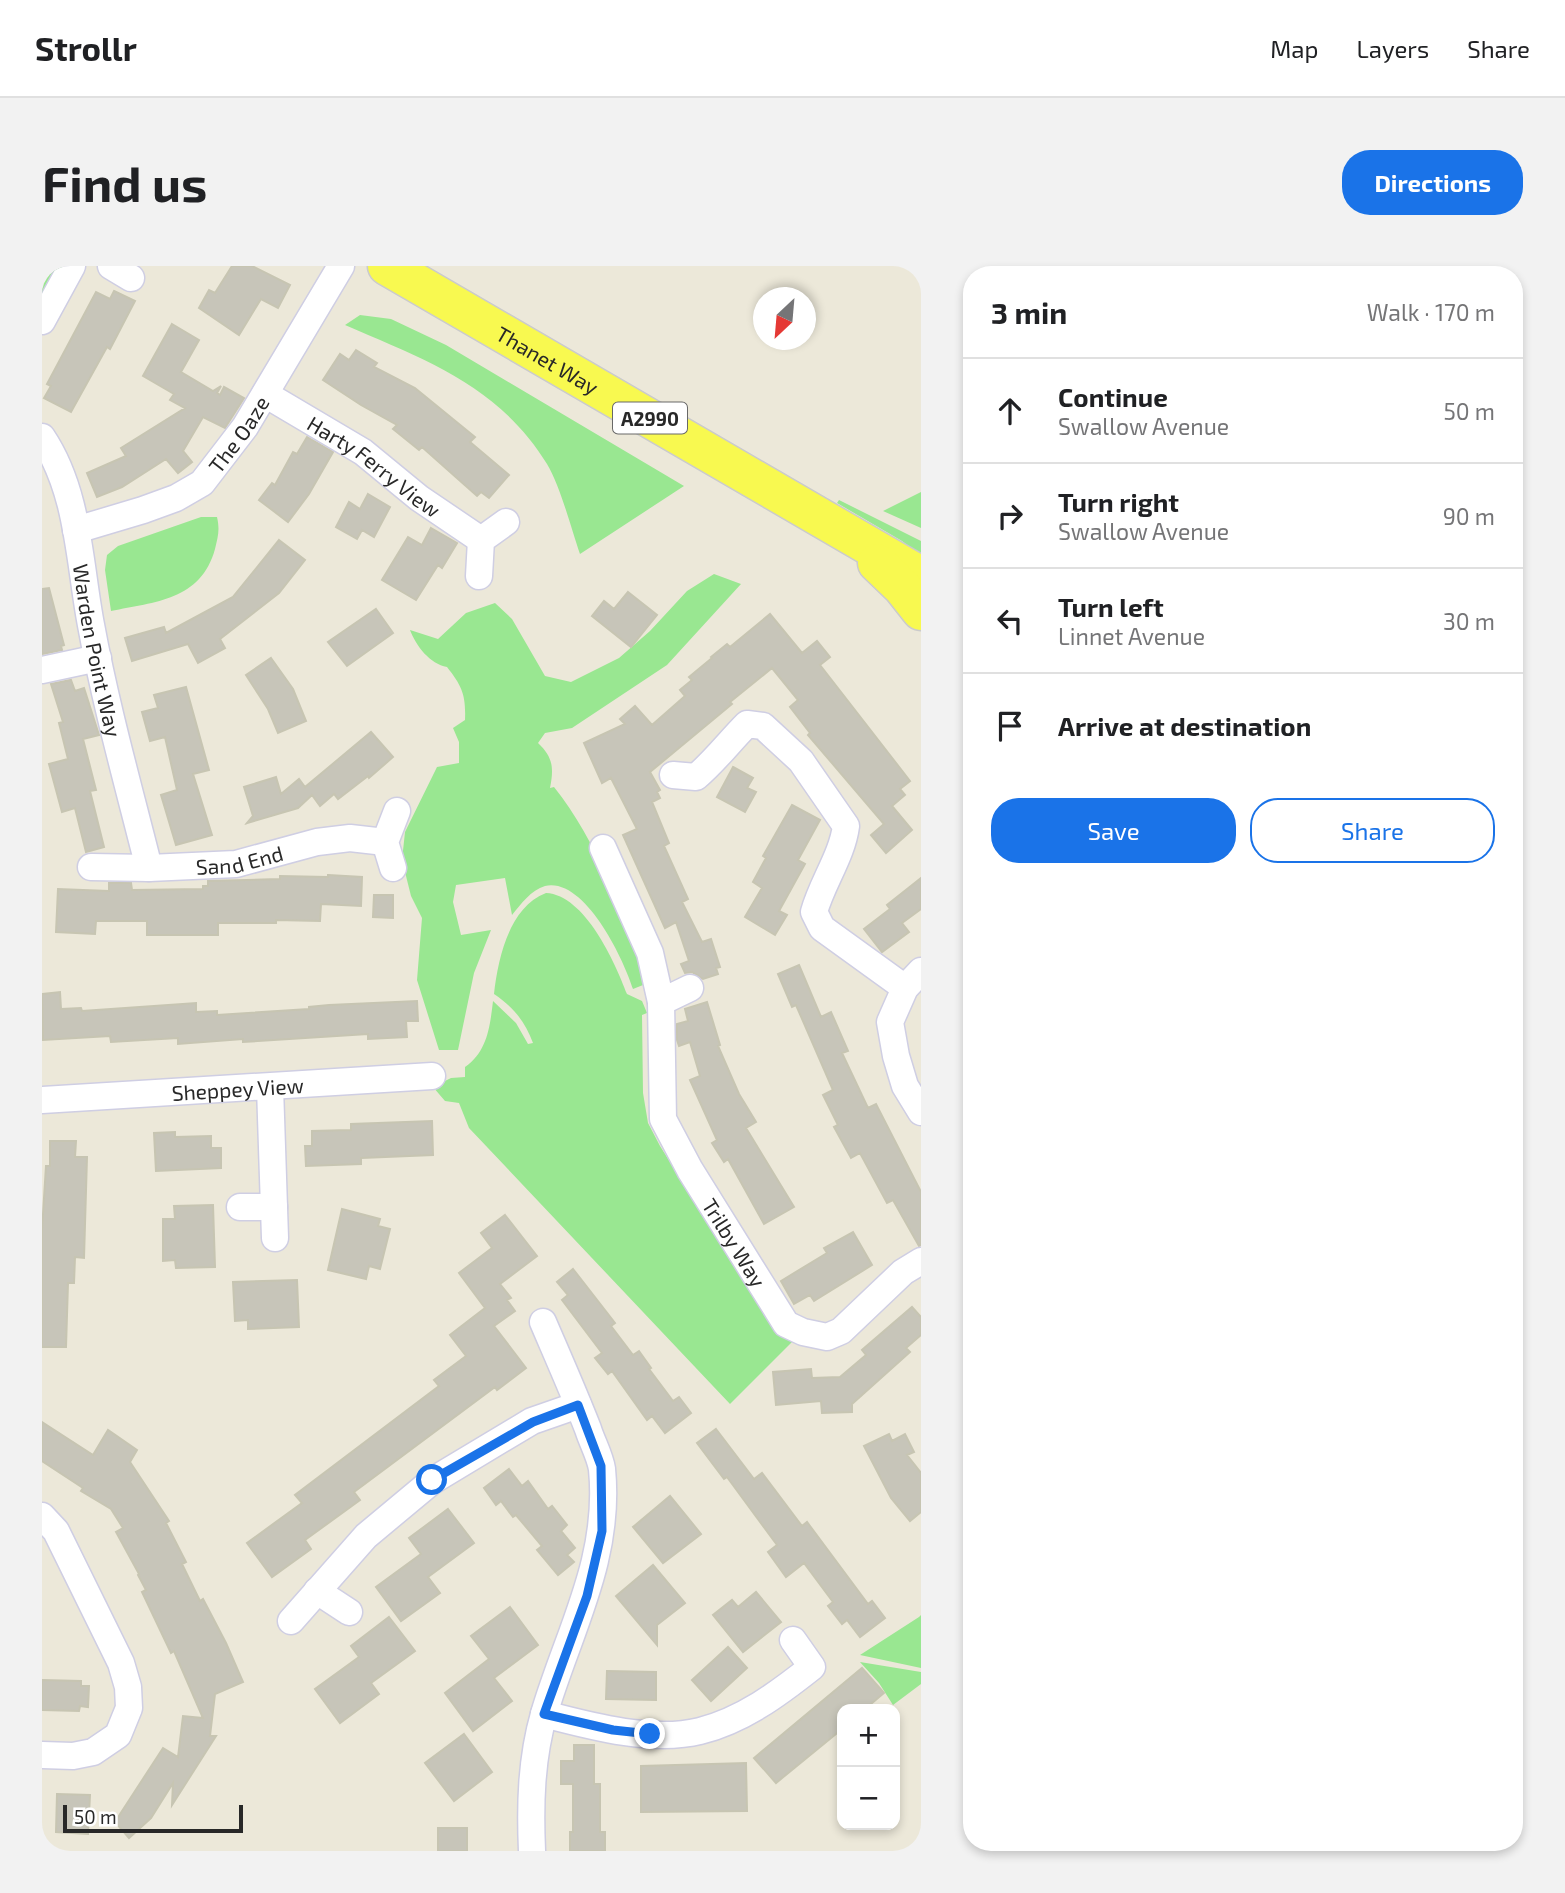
<!DOCTYPE html>
<meta charset="utf-8">
<style>
body{margin:0;font-family:"Exo 2",sans-serif;background:#f2f2f2;color:#202124}
.controls{position:absolute;right:21px;bottom:21px;display:grid;overflow:hidden;border-radius:14px;box-shadow:0 4px 10px #0003}
.controls button{width:63px;height:63px;display:grid;place-items:center;padding:0;border:0;border-bottom:2px solid #e0e0e0;background:#fff;color:#202124;font:35px sans-serif}
.compass{position:absolute;left:711px;top:21px;width:63px;height:63px;border-radius:50%;background:#fff;box-shadow:0 4px 10px #0003;rotate:206deg}
.scale{position:absolute;left:21px;bottom:18px;width:180px;box-sizing:border-box;padding-left:7px;border:4px solid #282828;border-top:0;font-size:19px;line-height:24px;white-space:nowrap;color:#282828;-webkit-text-stroke:5px #fff;paint-order:stroke}
.stop{position:absolute;width:21px;height:21px;margin:-16px;border:5px solid #1a73e8;border-radius:50%;background:#fff}
.stop.end{background:#1a73e8;border-color:#fff;box-shadow:0 2px 7px #0008}
.list{margin:0;padding:0;list-style:none}
h2{display:flex;justify-content:space-between;align-items:center;height:91px;margin:0;padding:0 28px;font-size:30px}
h2 small{font-size:23px;font-weight:400;color:#757577}
.list li{display:grid;grid-template-columns:46px 1fr auto;gap:21px;align-items:center;box-sizing:border-box;height:105px;padding:0 28px;border-top:2px solid #e0e0e0}
.list b{display:block;font-size:26px;white-space:nowrap}
.list p{margin:0;font-size:23px;white-space:nowrap;color:#757577}
.list em{font-size:23px;font-style:normal;color:#757577}
.actions{display:flex;gap:14px;padding:21px 28px}
.actions a{flex:1;padding:16px 0;border:2px solid #1a73e8;border-radius:28px;text-align:center;font-size:24px;color:#1a73e8}
.actions .main{background:#1a73e8;color:#fff}
.icon{flex:none;width:38px;height:38px;fill:none;stroke:currentColor;stroke-width:2;stroke-linecap:round;stroke-linejoin:round}
.map{position:relative;flex:none;width:879px;height:1585px;overflow:hidden;border-radius:28px}
header{display:flex;align-items:center;gap:42px;box-sizing:border-box;height:98px;padding:0 35px;background:#fff;border-bottom:2px solid #e0e0e0}
header strong{font-size:33px}
nav{display:flex;gap:38px;margin-inline-start:auto;font-size:24px}
.intro{display:flex;align-items:center;justify-content:space-between;box-sizing:border-box;height:168px;padding:0 42px}
h1{margin:0;font-size:49px}
.button{padding:18px 32px;border-radius:28px;background:#1a73e8;color:#fff;font-size:24px;font-weight:700}
main{display:flex;gap:42px;padding:0 42px}
aside{flex:1;background:#fff;border-radius:28px;box-shadow:0 4px 10px #0003}
.map>svg:first-child{display:block}
.green{fill:#99e791}
.building{fill:#c7c5b9;stroke:#c7c5b2;stroke-width:2}
.lines{fill:none;stroke-linecap:round;stroke-linejoin:round}
.minor-casing{stroke:#cfcee3;stroke-width:29}
.primary-casing{stroke:#cbcbcb;stroke-width:41}
.minor{stroke:#fff;stroke-width:26}
.primary{stroke:#f8f950;stroke-width:38}
.route{stroke:#1a73e8;stroke-width:9}
.labels{text-anchor:middle;dominant-baseline:central;stroke-width:5;stroke-linejoin:round;paint-order:stroke}
.shield{fill:#fff;stroke:#686868;stroke-width:2}
.shield-label{font-size:19px;font-weight:bold;fill:#282828}
.street-label{font-size:21px;fill:#282828;stroke:#fff}
</style>
<header>
<strong>Strollr</strong>
<nav><a>Map</a><a>Layers</a><a>Share</a></nav>
</header>
<div class="intro"><h1>Find us</h1><a class="button">Directions</a></div>
<main>
<div class="map">
<svg width="879" height="1585" viewBox="0 0 879 1585">
<rect width="100%" height="100%" fill="#ece8d9"/>
<path class="green" d="M0 0H21L0 38Z
M318 49 349 53 404 79 642 220 538 288C529 262 519 222 505 198 457 120 384 94 303 59Z
M879 226V262L841 245Z
M797 234 879 275V290L860 275 795 237Z
M159 251H175C178 264 176 271 173 283 159 334 113 336 69 345L63 304 65 289 76 280Z
M672 308 699 318 625 399 530 462 503 467 496 477C511 491 512 502 508 522L512 521C555 574 582 652 611 715L591 723C582 694 543 611 503 620 489 624 479 638 470 649L463 612 414 619 411 636 419 669 449 664 432 707 416 784H397L375 714 380 652 369 630 360 594 363 566 395 501 417 497V476L411 462 423 454C424 429 420 420 405 401 388 398 374 380 368 364L396 373 424 347 453 337 470 353 503 410 529 416 577 392 608 365 645 325Z
M504 627C543 629 573 696 585 728L600 735 605 747 600 749 601 827 606 857 618 880 675 971 751 1075 688 1138 427 862 417 837 403 835 391 821 409 812 423 811V801C445 786 448 761 451 735L474 757 486 778 491 777C483 755 471 741 452 728 456 693 467 641 504 627Z
M879 1349V1402L818 1389 877 1351Z
M818 1396 879 1406V1418L851 1439 837 1417Z"/>
<path class="building" d="M190 0H210L248 19 236 42 219 33 197 69 157 42 167 24 173 27Z
M72 25 93 35 68 83 65 81 29 146 2 132 9 120 5 118 54 26 68 33Z
M130 58 157 74 139 106 171 125 179 120 175 127 178 129 182 121 202 132 183 162 161 151 141 185 150 196 136 207 124 193 80 221 55 231 45 207 84 190 79 182 143 142 128 134 132 128 101 110Z
M314 84 335 97 332 101 373 122 433 171 428 176 467 209 447 232 439 226 435 230 380 181 377 184 351 163 355 159 319 139 281 114 298 88 307 94Z
M265 171 291 186 267 228 246 256 217 234 230 217 233 219 251 186 255 188Z
M326 228 348 241 332 271 320 264 315 273 294 261 307 236 318 243Z
M389 262 415 277 400 302 396 299 374 334 340 314 366 271 380 279Z
M237 274 263 294 237 327 178 373 183 382 156 397 146 378 90 395 83 372 122 361 124 367 191 331Z
M7 322 22 379 19 380 20 384 0 388V323Z
M586 326 615 349 589 381 550 350 562 335 572 343Z
M334 343 351 367 305 400 286 376Z
M728 348 760 387 775 375 788 391 778 399 868 515 858 523 863 529 850 540 870 564 844 587 829 569 842 558 766 469 768 467 748 441 756 434 730 402 688 436 690 438 608 506 618 524 615 526 618 532 610 536 627 577 622 580 646 633 640 636 660 676 669 673 678 701 674 702 676 708 661 713 650 706 643 707 639 698 647 695 634 656 623 662 581 569 595 563 569 512 560 517 542 477 583 458 578 453 593 440 610 459 643 430 638 424 650 414 647 411 670 392 669 391 685 378 688 381Z
M229 392 251 423 264 455 236 467 226 443 204 409Z
M29 414 33 425 42 422 57 469 41 473 54 524 48 525 62 581 44 586 33 542 20 546 7 498 26 493 17 457 21 456 9 418Z
M144 421 167 504 151 508 170 569 134 579 119 529 135 524 123 471 108 475 100 446 116 442 112 429Z
M329 466 351 491 327 512 326 510 296 533 292 528 278 540 270 529 256 542 205 557 211 550 202 521 234 511 239 528 257 513 263 521Z
M691 501 711 512 705 522 714 526 703 546 675 531Z
M750 539 778 554 756 594 763 598 737 645 745 649 733 669 703 651 720 622 711 616 724 592 721 590Z
M286 609 320 611 319 640 279 638 278 655 234 654V657H176V669H105V655H54L53 668 14 666 16 623 67 625V617H89L90 624 161 623V620H166V615L238 613V610L286 611Z
M879 612V643L860 657 867 666 840 686 822 663 848 643 845 639Z
M332 629H351V652L331 651Z
M757 699 779 751 789 746 806 785 800 787 826 842 834 838 879 926V979L877 980 851 934 845 937 818 887 809 892 792 861 796 859 781 829 791 824 754 739 750 741 736 708Z
M18 726 19 743 39 742 40 745 154 737V746L175 745V749L267 743V741L287 739 375 735 376 755H364L365 771 326 773V768L201 776V773L136 778V772L69 776 68 770 1 774 0 728Z
M665 736 678 779 676 780 697 828 714 856 704 862 752 941 722 958 686 893 682 896 670 877 675 874 648 814 658 810 648 776 637 780 635 774V758L646 755 643 743Z
M390 855 391 889 319 892V898L264 900 263 880H270V865L309 864V858Z
M133 866V871L169 870V882H179V902L114 905 112 867Z
M8 875H34L33 891H45L42 992 33 991 32 1017H26L24 1081H0V964L4 900H8Z
M171 939 173 1001 134 1002 133 994 121 995V953H133L132 940Z
M300 943 338 953 336 960 348 963 338 1003 327 1000 324 1013 286 1004Z
M463 949 495 990 458 1018 469 1032 465 1034 473 1045 452 1060 484 1102 455 1124 453 1121 312 1226 318 1234 263 1274 269 1283 230 1311 205 1277 260 1237 253 1229 397 1120 392 1114 424 1090 408 1069 443 1042 417 1007 450 982 439 967Z
M811 966 830 999 772 1035 768 1029 752 1038 739 1015 785 987 782 982Z
M531 1003 573 1057 569 1060 591 1089 597 1085 609 1102 607 1103 631 1135 637 1131 649 1147 623 1167 610 1150 605 1154 570 1105 566 1108 553 1092 560 1087 520 1034 526 1029 515 1016Z
M255 1014 257 1061 206 1063V1054L193 1055 191 1016Z
M870 1041 879 1051V1069L864 1082 868 1086 810 1138V1146L780 1147 779 1135 734 1139 731 1106 769 1103 770 1112 798 1111 824 1089 820 1084Z
M0 1156 51 1189 66 1164 95 1184 88 1196 127 1255 124 1257 144 1296 140 1298 158 1335 161 1333 184 1377 201 1416 173 1428 168 1470H174L130 1539 131 1517 109 1552 87 1572 73 1556 121 1482 136 1491 141 1450 161 1452 132 1385 129 1387 100 1326 104 1324 96 1309 97 1308 74 1266 81 1262 69 1243 39 1225 41 1222 0 1195Z
M674 1163 712 1213 720 1207 760 1260 765 1256 826 1338 830 1335 843 1352 818 1371 805 1354 800 1358 786 1340 791 1336 762 1297 744 1311 726 1286 735 1279 685 1211 682 1213 655 1177Z
M847 1168 850 1175 863 1168 872 1186 865 1189 879 1207V1246L868 1255 849 1232 822 1180Z
M467 1203 480 1220 486 1215 506 1243 510 1240 525 1259 519 1265 533 1282 525 1289 532 1296 516 1309 495 1284 500 1280 474 1249 471 1251 459 1235 454 1239 442 1222Z
M628 1230 659 1268 621 1297 591 1261Z
M406 1243 432 1277 386 1311 398 1327 359 1355 334 1321 379 1288 367 1272Z
M611 1299 643 1337 615 1359V1379L574 1330Z
M714 1326 739 1356 701 1386 671 1349 690 1334 696 1341Z
M468 1341 496 1379 452 1412 470 1435 431 1465 403 1427 447 1393 429 1370Z
M347 1351 373 1385 329 1417 337 1428 298 1457 273 1423 317 1391 309 1380Z
M686 1381 705 1402 669 1435 650 1414Z
M820 1402 842 1427 823 1443H800V1463L734 1517 712 1492Z
M565 1405 614 1406V1434L564 1433Z
M0 1414 39 1415V1420H47L46 1441 38 1440 37 1445 0 1444Z
M422 1468 450 1506 412 1535 383 1497Z
M532 1479H552V1518H558V1566H563V1585H528V1566H531V1518H519V1495H532Z
M704 1497 705 1545 599 1546V1500Z
M15 1528 48 1529 46 1568 14 1566Z
M396 1562H425V1585H396Z"/>
<g class="lines">
<defs>
<g id="minor">
<path d="M69 0 89 12"/>
<path d="M0 55 30 0"/>
<path id="s1" d="M223 128 321 186 377 232 439 274"/>
<path id="s2" d="M0 171C37 226 37 296 49 359 64 441 87 522 107 602"/>
<path id="s3" d="M34 264 101 244 134 232 160 217 203 161 299 0"/>
<path d="M437 310 439 274 464 256"/>
<path d="M0 404 56 392"/>
<path d="M631 509 654 511C673 495 687 476 705 458L721 460 759 495 804 560C800 590 780 617 772 646L780 662 863 722"/>
<path d="M561 582 608 687 619 736"/>
<path id="s4" d="M49 601 107 602 194 598 275 576 308 572 343 576"/>
<path d="M351 602 343 576 355 545"/>
<path d="M879 705 863 722 848 756 854 790 863 820 879 846"/>
<path id="s5" d="M648 722 619 736 621 853 648 904 744 1058 761 1066 785 1071 799 1065 861 1006 879 995"/>
<path d="M228 821 233 972"/>
<path id="s6" d="M0 834 390 810"/>
<path d="M198 941H232"/>
<path d="M0 1250 14 1265 79 1397 86 1421 87 1442 76 1469 51 1486 31 1490 0 1489"/>
<path d="M275 1325 307 1346"/>
<path d="M249 1355 324 1270 390 1215 490 1155 536 1139"/>
<path d="M502 1448C548 1460 610 1477 658 1465 701 1454 736 1428 770 1401L751 1374"/>
<path d="M490 1585C488 1539 489 1493 502 1448 526 1366 569 1294 560 1203 558 1190 550 1176 546 1163 532 1127 516 1091 501 1056"/>
</g>
<g id="primary">
<path id="s7" d="M345 0 879 310"/>
<path d="M835 297 860 321 879 345"/>
</g>
</defs>
<use href="#minor" class="minor-casing"/>
<use href="#primary" class="primary-casing"/>
<use href="#minor" class="minor"/>
<use href="#primary" class="primary"/>
</g>
<g class="lines">
<path class="route" d="M390 1214 491 1156 536 1139 559 1200 560 1265 545 1330 502 1448 571 1464 608 1468"/>
</g>
<g class="labels">
<rect class="shield" x="571" y="136.5" width="74" height="31" rx="5"/>
<g class="shield-label">
<text x="608" y="152">A2990</text>
</g>
<g class="street-label">
<text stroke="none"><textPath href="#s7" startOffset="186">Thanet Way</textPath></text>
<text stroke="none"><textPath href="#s3" startOffset="196">The Oaze</textPath></text>
<text stroke="none"><textPath href="#s1" startOffset="131">Harty Ferry View</textPath></text>
<text stroke="none"><textPath href="#s2" startOffset="222">Warden Point Way</textPath></text>
<text stroke="none"><textPath href="#s4" startOffset="149">Sand End</textPath></text>
<text stroke="none"><textPath href="#s6" startOffset="196">Sheppey View</textPath></text>
<text stroke="none"><textPath href="#s5" startOffset="292">Trilby Way</textPath></text>
</g>
</g>
</svg>
<div class="controls">
<button>+</button>
<button>−</button>
</div>
<svg class="compass" viewBox="-18 -18 36 36"><path d="M0-13l5 13h-10z" fill="#e53935"/><path d="M0 13l5-13h-10z" fill="#757577"/></svg>
<div class="scale">50 m</div>
<div class="stop" style="left:390px;top:1214px"></div>
<div class="stop end" style="left:608px;top:1468px"></div>
</div>
<aside>
<h2>3 min<small>Walk · 170 m</small></h2>
<ul class="list">
<li><svg class="icon" aria-label="ahead" viewBox="0 0 24 24"><path d="M12 20V5M6 11l6-6 6 6"/></svg><div><b>Continue</b><p>Swallow Avenue</p></div><em>50 m</em></li>
<li><svg class="icon" aria-label="right" viewBox="0 0 24 24"><path d="M7 20v-9h11M14 6l5 5-5 5"/></svg><div><b>Turn right</b><p>Swallow Avenue</p></div><em>90 m</em></li>
<li><svg class="icon" aria-label="left" viewBox="0 0 24 24"><path d="M17 20v-9H6M10 6l-5 5 5 5"/></svg><div><b>Turn left</b><p>Linnet Avenue</p></div><em>30 m</em></li>
<li><svg class="icon" aria-label="arrive" viewBox="0 0 24 24"><path d="M6 21V4h12l-3 4 3 4H6"/></svg><div><b>Arrive at destination</b></div></li>
</ul>
<div class="actions"><a class="main">Save</a><a>Share</a></div>
</aside>
</main>
